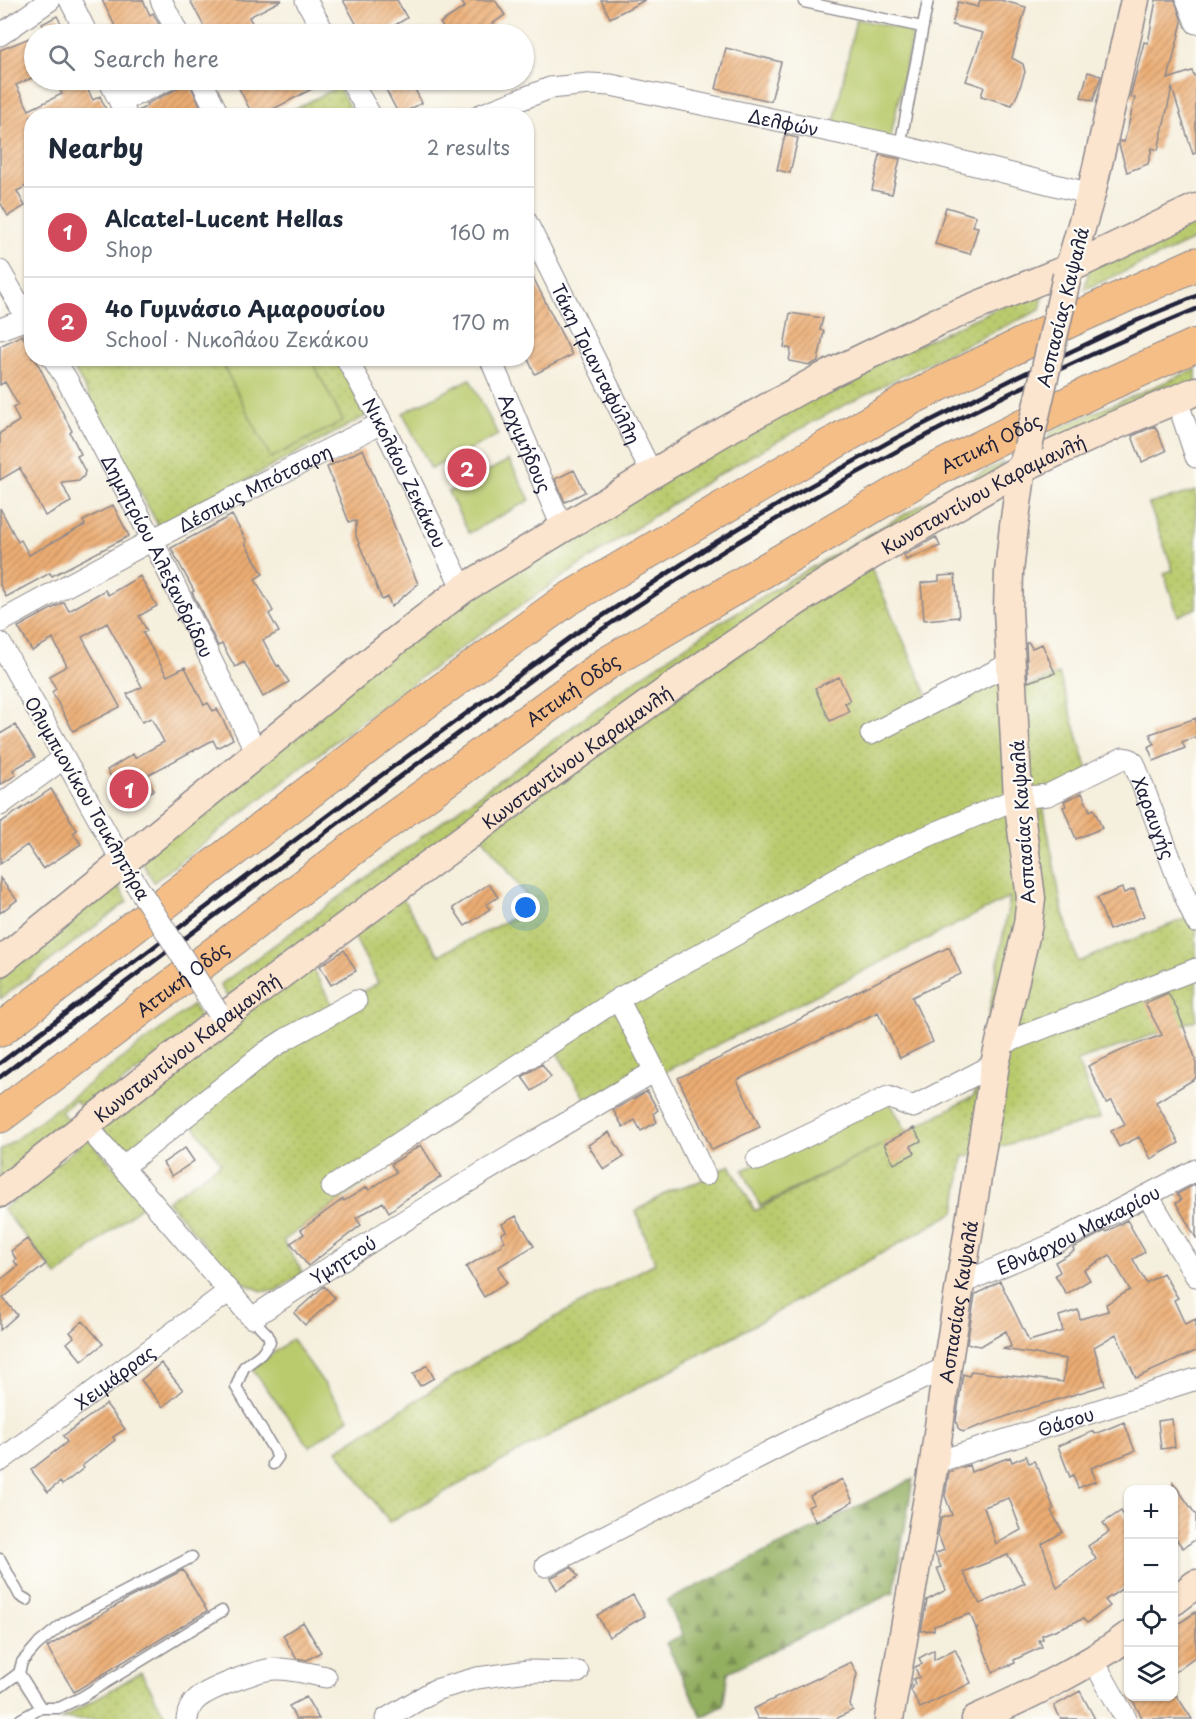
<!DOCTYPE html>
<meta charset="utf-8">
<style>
body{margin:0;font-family:"Playpen Sans",sans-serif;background:#f2f2f3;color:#1f2937}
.controls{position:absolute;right:18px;bottom:18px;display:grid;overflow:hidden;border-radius:12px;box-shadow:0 2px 4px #0004}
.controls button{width:54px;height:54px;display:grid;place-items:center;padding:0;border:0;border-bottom:2px solid #e0e1e3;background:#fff;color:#1f2937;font:30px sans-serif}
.you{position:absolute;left:526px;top:908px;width:21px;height:21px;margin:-15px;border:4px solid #fff;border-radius:50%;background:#1a73e8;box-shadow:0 0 0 9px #1a73e833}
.badge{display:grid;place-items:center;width:39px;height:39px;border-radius:50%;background:#d1495b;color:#fff;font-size:20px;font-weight:700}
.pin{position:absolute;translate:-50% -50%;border:3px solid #fff;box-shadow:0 2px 6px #0006}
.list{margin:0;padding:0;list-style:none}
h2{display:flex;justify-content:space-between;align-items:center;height:78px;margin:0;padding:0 24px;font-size:26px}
h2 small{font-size:20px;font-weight:400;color:#747a83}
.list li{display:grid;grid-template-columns:39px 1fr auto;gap:18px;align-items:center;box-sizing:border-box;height:90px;padding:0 24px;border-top:2px solid #e0e1e3}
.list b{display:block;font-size:22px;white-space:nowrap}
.list p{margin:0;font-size:20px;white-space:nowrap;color:#747a83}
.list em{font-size:20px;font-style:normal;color:#747a83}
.icon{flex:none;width:33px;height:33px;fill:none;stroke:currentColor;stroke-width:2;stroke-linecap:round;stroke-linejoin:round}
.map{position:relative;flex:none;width:1196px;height:1719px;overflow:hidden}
.search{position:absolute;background:#fff;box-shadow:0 2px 4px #0004;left:24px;top:24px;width:510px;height:66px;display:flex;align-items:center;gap:15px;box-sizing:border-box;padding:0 21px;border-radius:33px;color:#747a83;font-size:22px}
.panel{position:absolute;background:#fff;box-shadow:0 2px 4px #0004;left:24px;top:108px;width:510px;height:258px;border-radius:24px}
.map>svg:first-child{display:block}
.grass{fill:url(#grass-dots);stroke:#6e7654;stroke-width:1.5}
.forest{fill:url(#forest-firs);stroke:#5a684e;stroke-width:1.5}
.pitch{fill:#bacb6e;stroke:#6e7654;stroke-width:1.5}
.building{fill:url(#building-hatch);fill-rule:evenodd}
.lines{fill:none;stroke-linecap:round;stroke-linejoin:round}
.lane-casing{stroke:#8c888c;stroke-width:13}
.street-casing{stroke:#8c888c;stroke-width:23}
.secondary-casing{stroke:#8c888c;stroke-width:31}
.highway-casing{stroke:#8c888c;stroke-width:35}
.lane{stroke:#fff;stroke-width:10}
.street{stroke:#fff;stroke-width:21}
.secondary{stroke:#fbe5cf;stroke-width:28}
.highway{stroke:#f6be87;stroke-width:33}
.rail{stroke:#22223b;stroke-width:4.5}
.street-bridge-casing{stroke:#8c888c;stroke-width:23;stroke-linecap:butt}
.secondary-bridge-casing{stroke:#8c888c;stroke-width:31;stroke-linecap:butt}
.street-bridge{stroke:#fff;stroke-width:21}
.secondary-bridge{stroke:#fbe5cf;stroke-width:28}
.labels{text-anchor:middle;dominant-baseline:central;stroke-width:4.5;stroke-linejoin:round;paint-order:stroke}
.street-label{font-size:18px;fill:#22223b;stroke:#fdfcf7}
</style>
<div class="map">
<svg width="1196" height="1719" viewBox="0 0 1196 1719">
<defs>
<pattern id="grass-dots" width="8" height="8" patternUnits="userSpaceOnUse" patternTransform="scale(1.5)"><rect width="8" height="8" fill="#bacb6e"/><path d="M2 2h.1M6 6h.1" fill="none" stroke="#a0ae60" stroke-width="1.8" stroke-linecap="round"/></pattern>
<pattern id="forest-firs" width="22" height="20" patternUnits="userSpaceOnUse" patternTransform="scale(1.5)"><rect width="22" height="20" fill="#93af61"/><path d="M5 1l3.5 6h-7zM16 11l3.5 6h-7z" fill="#788e51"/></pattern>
<pattern id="building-hatch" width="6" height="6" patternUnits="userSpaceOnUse" patternTransform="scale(1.5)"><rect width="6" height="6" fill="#ecad73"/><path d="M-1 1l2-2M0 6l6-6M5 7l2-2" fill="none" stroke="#bf8c60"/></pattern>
</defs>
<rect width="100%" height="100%" fill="#fdfcf7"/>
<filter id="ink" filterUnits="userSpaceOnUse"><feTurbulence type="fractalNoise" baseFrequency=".0167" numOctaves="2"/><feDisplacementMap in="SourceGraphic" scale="12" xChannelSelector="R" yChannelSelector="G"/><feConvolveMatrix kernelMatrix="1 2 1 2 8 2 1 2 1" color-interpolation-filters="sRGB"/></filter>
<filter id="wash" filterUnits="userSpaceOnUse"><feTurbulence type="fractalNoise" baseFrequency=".008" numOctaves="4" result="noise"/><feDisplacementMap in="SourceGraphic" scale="24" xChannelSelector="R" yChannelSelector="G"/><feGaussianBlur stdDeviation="1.35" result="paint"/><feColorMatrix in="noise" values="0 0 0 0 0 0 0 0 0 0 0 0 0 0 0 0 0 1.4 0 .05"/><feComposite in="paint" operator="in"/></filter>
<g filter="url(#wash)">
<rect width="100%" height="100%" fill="#f5efdd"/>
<path class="grass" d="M338 87 354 115H283Z
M1196 218V239L1084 290 1090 266Z
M1045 286 1040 310C931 360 823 414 718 475 682 496 647 521 612 544 453 648 303 765 154 882L137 855 433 617 767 415Z
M69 359H338L366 416 159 527Z
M1196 369V385L1047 449 1051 431Z
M1003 462 1001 473 230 1001 220 985 620 691 721 622 788 581 935 497Z
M1196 491V608L1178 616 1164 573 1173 570 1149 504Z
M869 563 931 703 1005 669 1010 692 1059 674 1092 784 1043 805 1062 909 1078 962 1196 914V1020L1077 1061 1100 1118 963 1157 955 1212 743 1331 389 1522 337 1450 496 1350 655 1263 636 1211 671 1190 698 1182 730 1165 755 1211 974 1096 1010 897 650 1079 592 1110 554 1048 283 1241 303 1273 275 1291H262L241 1282 234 1278 167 1201 221 1163 183 1111 128 1157 97 1123 310 964 334 1008 378 983 352 932 401 896 439 955 535 907 481 835Z
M111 875 128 901 0 999V965Z
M193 1005 203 1021 85 1111 75 1100 61 1112 70 1122 0 1179V1151Z
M88 1138 146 1202 57 1276 3 1209Z
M141 1672 167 1719H62Z"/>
<path class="forest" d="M913 1479 894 1592 728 1672 723 1706 702 1717 666 1643 683 1635 667 1601Z"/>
<path class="pitch" d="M856 19 913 31 890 140 833 129Z
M220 359H311L343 421 271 458Z
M470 379 498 435 431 469 403 413Z
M509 460 530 500 469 533 448 492Z
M889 1101 907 1132 760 1206 743 1170Z
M292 1339 349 1418 310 1447 252 1369Z"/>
<g id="blocks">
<path class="building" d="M102 0H143L150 15 153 13 164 34H119Z
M190 0H282L249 17 258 34H208Z
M343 0H397L407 18 387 30 389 34H362Z
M460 0H495L505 15 492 24 499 34H447L440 23 465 7Z
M601 0H645L610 18Z
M980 0H1000L1026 7 1012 58 1023 64 1025 72 1018 93 1012 105 981 96 984 87 966 81 983 33 952 25 958 2 978 7Z
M1156 0H1175L1182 22 1168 79 1192 71 1194 76H1196V153L1193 154 1172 88 1158 150 1152 148 1148 164 1127 172 1119 145 1120 141 1124 142 1128 127 1135 98 1130 97 1144 42 1148 43Z
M57 16 67 34H48L42 24Z
M34 36V77L16 85 29 110 62 94 54 80H83L93 100 100 96 109 116H31L32 183 17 191 25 206 8 216 0 202V50Z
M726 48 781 62 771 101 716 89Z
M1088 72 1101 76 1093 101 1081 97Z
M244 80H329L260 116H253L237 84Z
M381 80H410L422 103 399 115Z
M180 81 188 80 203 112 197 116H139L138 111 147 106 146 104 173 91 178 87Z
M785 135 798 138 790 173 777 170Z
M880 155 900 159 892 194 872 190Z
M946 207 976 216 973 226 978 227 970 254 935 244Z
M526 263 572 355 535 374 526 355Z
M790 313 823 318 820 330 824 331 818 361 810 365 789 361 791 349 784 347Z
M22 335 32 352V358H35L72 431 70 433 81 454 77 456 85 471 84 476 79 481 62 483 71 502 45 516 20 468 0 480V433L19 421 13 408 18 405 5 382 0 385V346Z
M1155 426 1166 451 1142 462 1132 436Z
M363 449 418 584 391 607 388 597 382 600 356 536V521L349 522 327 467Z
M574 470 585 492 565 502 555 479Z
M113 505 129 536 52 576 50 573 6 597 0 585V508L18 542 21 540 29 555 85 525 83 521Z
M232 515 247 542 245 543 263 574 255 579 273 611 269 614 279 632 263 640 277 666 279 665 289 682 263 697 244 662 235 667 222 644 218 646 192 592 194 591 171 548Z
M936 537 940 546 906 560 904 555Z
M955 575 959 617 924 620 921 583 939 581V576Z
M140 576 157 606 139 616 147 631 143 633 167 676 185 667 204 705 208 703 213 711 217 709 233 739 217 748 213 740 146 776 154 790 128 806 107 770 133 754 135 758 164 742 151 718 142 722 127 694 142 687 107 623 82 637 120 707 73 731 52 692 56 689 49 676 67 666 53 639 32 651 18 627 64 602 69 611 105 590 108 595Z
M1026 643H1029L1032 648 1042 644 1055 673 1028 682Z
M839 677 850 701 845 703 849 712 830 721 815 688Z
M1196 718V737L1182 742 1185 748 1154 761 1148 747 1154 744 1150 734Z
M15 725 35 757 13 770 16 775 0 785V734Z
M51 789 77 830 73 833 81 844 43 869 27 845 0 864V823Z
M1082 793 1090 811 1094 809 1102 828 1076 839 1063 807 1066 806 1064 801Z
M0 878 17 900 0 913Z
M489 884 498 897 486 905 490 909 465 926 453 908Z
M1122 888 1124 893 1134 889 1144 916 1109 930 1097 898Z
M949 947 961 974 912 997 933 1042 900 1058 878 1012 737 1080 760 1127 712 1150 678 1078Z
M344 950 356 971 331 985 320 966Z
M1168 993 1177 1009 1196 1060V1078L1156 1102 1179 1143 1151 1159 1139 1137 1119 1147 1111 1131 1125 1124 1112 1101 1106 1103 1088 1066 1129 1047 1162 1035 1145 1003Z
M542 1064 551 1077 532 1091 522 1077Z
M647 1091 658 1110 653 1114 657 1122 641 1131 635 1120 623 1127 613 1110Z
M914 1128 921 1141 911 1146 915 1153 894 1164 884 1144Z
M609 1132 624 1157 604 1170 588 1145Z
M421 1145 441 1177 406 1199 389 1212 383 1202 356 1218 361 1225 308 1266 291 1243 304 1234 301 1230 343 1199 344 1201 367 1187 369 1190 396 1172 391 1164Z
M185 1148 194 1161 172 1176 163 1163Z
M1196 1184V1238L1176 1203 1181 1200 1177 1194Z
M516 1216 534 1246 498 1267 507 1283 484 1297 466 1267 502 1245 501 1243 505 1241 501 1234 506 1231 502 1224Z
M1127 1220 1145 1252 1133 1259 1146 1283 1163 1273 1178 1298 1174 1300 1185 1324 1196 1319V1351L1136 1378 1116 1334 1094 1347 1105 1385 1030 1408 963 1432 958 1428 956 1421 963 1374 969 1376 971 1371 1063 1382 1066 1359 1002 1349 1011 1347 1006 1331 981 1346 967 1344 975 1295 1000 1281 1029 1341 1063 1331 1059 1316 1078 1310 1080 1319 1108 1311 1106 1304 1130 1290 1110 1255 1084 1270 1090 1280 1066 1294 1055 1275 1060 1272 1055 1262 1074 1251 1073 1248 1105 1231 1106 1232Z
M27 1239 46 1264 3 1298 17 1315 0 1330V1280L18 1266 14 1261 16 1259 11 1251Z
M324 1286 335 1298 305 1325 294 1313Z
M83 1321 103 1344 82 1361 67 1343 74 1337 70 1332Z
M161 1363 183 1390 163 1407 141 1380Z
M427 1365 434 1378 420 1386 413 1374Z
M106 1404 125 1429 113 1437 115 1440 82 1466 84 1468 62 1485 60 1482 48 1492 31 1470 67 1442 63 1436Z
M1172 1419 1175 1447 1161 1449 1158 1421Z
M1124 1422 1135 1451 1091 1468 1096 1481 1078 1488 1073 1475 1070 1477 1058 1446 1094 1431 1095 1434Z
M1026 1456 1029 1463 1034 1461 1037 1467H1038L1054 1509 1051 1511 1063 1532 1042 1544 1057 1588 1096 1559 1088 1546 1109 1532 1103 1523 1121 1511 1128 1522V1585L1105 1600 1110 1606 1087 1623 1083 1619 1042 1635 1043 1639 1039 1640 1042 1647 1014 1660 1015 1663 993 1672 976 1629 978 1628H976L970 1614 934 1626V1630L921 1631 927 1600 946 1590 937 1568 941 1567 935 1554 944 1550 938 1535 941 1518 952 1515 945 1496 949 1472 969 1465 971 1472 1010 1457 1012 1462ZM1009 1498 1021 1530 996 1544 984 1507ZM1008 1555 1025 1583 980 1604 963 1572Z
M842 1479 853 1502 816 1522 808 1507 814 1504 810 1496Z
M1173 1482 1196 1515V1539L1183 1548 1173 1535Z
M572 1567 578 1577 557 1590 550 1578Z
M183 1570 207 1611 74 1692 47 1647 129 1598Z
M633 1595 645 1616 609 1637 597 1615Z
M1196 1612V1656L1173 1673V1627Z
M303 1622 321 1652 307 1660 296 1658 283 1635Z
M955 1649 971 1683 920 1708 911 1690 912 1686 915 1684 913 1679 919 1677 915 1667 922 1664 919 1658 934 1650V1660Z
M851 1662 857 1674 850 1705 853 1710 836 1719H758L753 1709Z
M1080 1691 1095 1719H1061L1054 1706Z
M1130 1696H1177L1192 1719H1143Z
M306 1697 319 1719H296L289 1706Z"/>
</g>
</g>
<g filter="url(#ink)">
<use href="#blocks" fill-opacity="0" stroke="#8c888c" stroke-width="1.5"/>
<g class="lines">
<defs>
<path id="lane" d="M804 2 922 27
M900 146 928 0
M252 1318 268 1335 270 1342 261 1354 244 1367 236 1387 278 1457 273 1464
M0 1559 20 1596 27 1600
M19 1673 41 1708
M0 1687 19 1673 22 1662 37 1645 64 1623 192 1557
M21 1719 41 1708H59L82 1697 222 1611"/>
<g id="street">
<path d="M70 0 87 34"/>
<path d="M161 0 178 34"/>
<path d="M306 0 325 34"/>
<path d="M1187 0 1196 23"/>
<path d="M0 35 50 0"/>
<path d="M109 80 126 114"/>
<path d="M201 80 219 116"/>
<path d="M350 80 371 116"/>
<path d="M120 102 167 80"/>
<path id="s1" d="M478 116 550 88 589 84 611 85 900 146 1091 194"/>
<path id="s2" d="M526 221 652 474"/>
<path d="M0 271 32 327"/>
<path d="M0 329 32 317"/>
<path id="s3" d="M53 358 67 380 152 539 257 754"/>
<path id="s4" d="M346 358 382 423 463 589"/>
<path id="s5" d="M490 358 562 527"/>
<path d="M1177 400 1196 457"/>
<path id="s6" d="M0 622C126 553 253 486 382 423"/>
<path d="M0 643 122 861 139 889"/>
<path d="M871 734 1011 663"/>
<path d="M0 805 64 758"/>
<path d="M618 999 655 1071 705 1175"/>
<path d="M999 1045 1196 969"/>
<path id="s7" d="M85 1124 252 1318C383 1231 519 1150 655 1071"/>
<path d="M757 1160 888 1097 913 1107 995 1064"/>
<path d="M123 1167 266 1052 286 1039 356 1001"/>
<path id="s8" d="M332 1187 618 999 750 927 864 863 1018 798 1048 795 1123 758 1129 759 1134 763 1180 884 1196 922"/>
<path d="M1148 1196 1196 1276"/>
<path id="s9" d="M960 1284 1051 1245 1196 1170"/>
<path id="s10" d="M0 1461 228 1292"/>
<path id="s11" d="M934 1463 1196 1379"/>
<path d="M546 1566 796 1438 947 1367"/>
<path d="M1093 1660 1126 1719"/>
<path d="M187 1719C188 1711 191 1704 197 1699 208 1689 260 1669 275 1669 291 1668 309 1674 326 1677"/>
<path d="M386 1719 435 1690 477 1678 528 1671 578 1672"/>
</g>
<g id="secondary">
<path d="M1067 276 1091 194 1135 0"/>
<path d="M0 962 393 643 463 589 652 474 725 431 819 379 937 322 1070 268 1196 208"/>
<path id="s12" d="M0 1193 222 1018 551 774 672 687 800 599 871 555 1022 468 1111 427 1196 391"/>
<path d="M1174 1601 1196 1584"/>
<path id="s13" d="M889 1719 934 1463 947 1367 995 1064 1028 924 1031 898 1018 798 1008 610 1009 572 1014 526 1022 468 1026 455"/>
<path d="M976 1719C1027 1696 1084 1669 1128 1636"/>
</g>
<g id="highway">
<path d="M0 1030 439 692 565 601 785 471 910 399 1067 322 1196 264"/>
<path id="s14" d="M0 1116 392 819 606 664 933 471 1089 393 1196 345"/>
</g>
</defs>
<use href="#lane" class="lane-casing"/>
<use href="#street" class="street-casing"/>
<use href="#secondary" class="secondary-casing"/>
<use href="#highway" class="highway-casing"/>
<use href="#lane" class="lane"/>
<use href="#street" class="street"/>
<use href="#secondary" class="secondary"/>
<use href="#highway" class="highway"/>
<path class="rail" d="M0 1063 368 785 578 632 708 547 794 495 896 438 1015 378 1131 323 1196 296
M0 1077C97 1003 195 931 292 858 359 807 426 757 493 708 524 685 554 662 586 640 777 510 982 398 1196 309"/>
<defs>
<path id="street-bridge" d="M139 889 217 1011"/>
<path id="secondary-bridge" d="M1028 447 1067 276"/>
</defs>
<use href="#street-bridge" class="street-bridge-casing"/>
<use href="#secondary-bridge" class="secondary-bridge-casing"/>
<use href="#street-bridge" class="street-bridge"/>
<use href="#secondary-bridge" class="secondary-bridge"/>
</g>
</g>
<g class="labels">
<g class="street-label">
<text stroke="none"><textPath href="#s1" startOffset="315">Δελφών</textPath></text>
<text transform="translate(1062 307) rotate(-76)">Ασπασίας Καψαλά</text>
<text stroke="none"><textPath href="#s2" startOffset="159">Τάκη Τριανταφύλλη</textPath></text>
<text stroke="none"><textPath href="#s14" startOffset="1200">Αττική Οδός</textPath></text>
<text stroke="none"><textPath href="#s5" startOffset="92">Αρχιμήδους</textPath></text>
<text stroke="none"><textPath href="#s4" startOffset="129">Νικολάου Ζεκάκου</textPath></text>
<text stroke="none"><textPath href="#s6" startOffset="288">Δέσπως Μπότσαρη</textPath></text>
<text stroke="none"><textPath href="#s12" startOffset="1208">Κωνσταντίνου Καραμανλή</textPath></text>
<text stroke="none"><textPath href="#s3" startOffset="224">Δημητρίου Αλεξανδρίδου</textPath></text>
<text stroke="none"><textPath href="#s14" startOffset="714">Αττική Οδός</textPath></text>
<text stroke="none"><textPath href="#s12" startOffset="723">Κωνσταντίνου Καραμανλή</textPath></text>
<text transform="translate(88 798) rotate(60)">Ολυμπιονίκου Τσικλητήρα</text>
<text stroke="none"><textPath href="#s8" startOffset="975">Χαραυγής</textPath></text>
<text transform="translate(1022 822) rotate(-94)">Ασπασίας Καψαλά</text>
<text stroke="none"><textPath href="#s14" startOffset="228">Αττική Οδός</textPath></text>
<text stroke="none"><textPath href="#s12" startOffset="237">Κωνσταντίνου Καραμανλή</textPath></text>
<text stroke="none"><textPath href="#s9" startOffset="130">Εθνάρχου Μακαρίου</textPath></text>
<text stroke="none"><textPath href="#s7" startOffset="364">Υμηττού</textPath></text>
<text stroke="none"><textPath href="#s13" startOffset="423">Ασπασίας Καψαλά</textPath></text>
<text stroke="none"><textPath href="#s10" startOffset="142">Χειμάρρας</textPath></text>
<text stroke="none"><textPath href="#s11" startOffset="138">Θάσου</textPath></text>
</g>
</g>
</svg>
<div class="controls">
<button>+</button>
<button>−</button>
<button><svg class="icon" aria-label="locate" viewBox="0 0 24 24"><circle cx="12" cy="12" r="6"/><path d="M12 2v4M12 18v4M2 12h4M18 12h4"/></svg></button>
<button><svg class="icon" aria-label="layers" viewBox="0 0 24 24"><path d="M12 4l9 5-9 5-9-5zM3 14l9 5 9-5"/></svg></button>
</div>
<div class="you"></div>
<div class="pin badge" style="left:129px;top:789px">1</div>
<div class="pin badge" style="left:467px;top:468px">2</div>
<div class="search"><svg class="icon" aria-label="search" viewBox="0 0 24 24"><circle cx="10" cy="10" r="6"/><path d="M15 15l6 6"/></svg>Search here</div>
<section class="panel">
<h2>Nearby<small>2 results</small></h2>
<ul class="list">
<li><span class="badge">1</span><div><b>Alcatel-Lucent Hellas</b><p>Shop</p></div><em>160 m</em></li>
<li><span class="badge">2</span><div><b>4ο Γυμνάσιο Αμαρουσίου</b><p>School · Νικολάου Ζεκάκου</p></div><em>170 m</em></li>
</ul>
</section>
</div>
